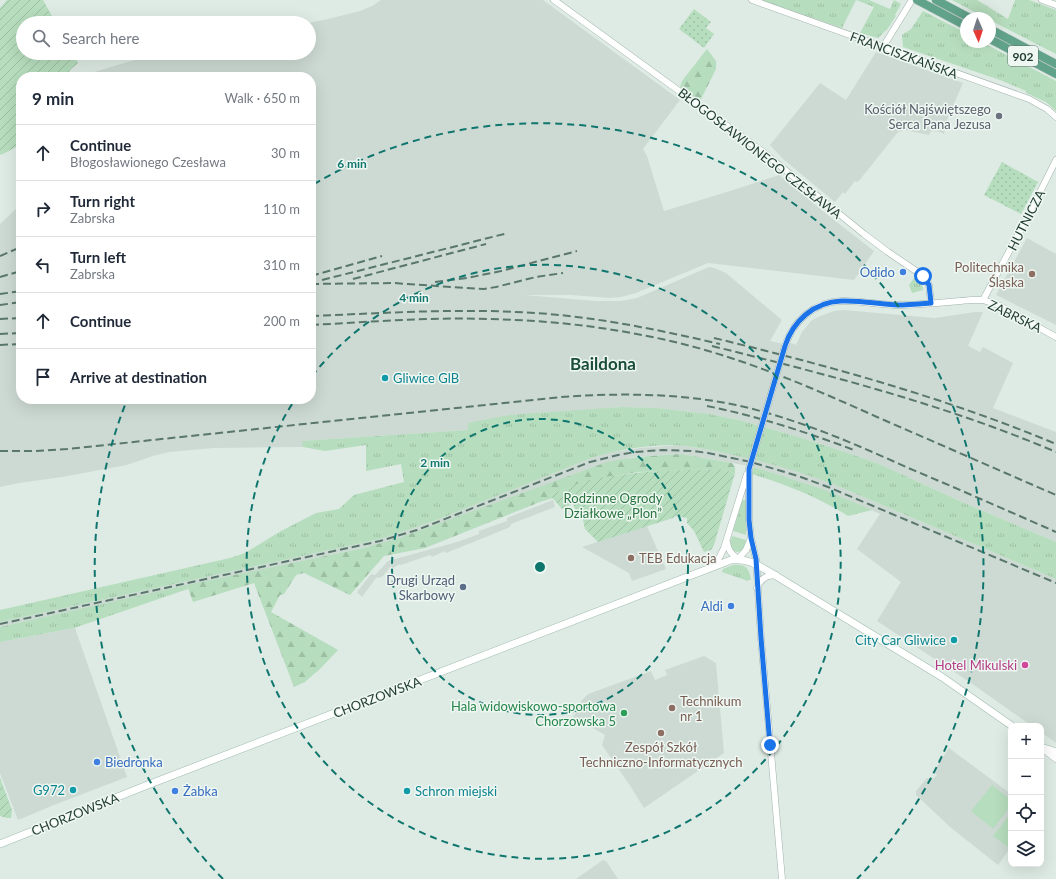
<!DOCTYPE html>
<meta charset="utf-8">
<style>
body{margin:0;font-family:Lato,sans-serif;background:#f2f2f3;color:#1f2937}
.controls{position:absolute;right:12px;bottom:12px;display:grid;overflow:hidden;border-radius:8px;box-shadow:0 4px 16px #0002}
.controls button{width:36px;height:36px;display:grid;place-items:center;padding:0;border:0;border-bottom:1px solid #e0e1e3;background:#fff;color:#1f2937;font:20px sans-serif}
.compass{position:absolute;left:960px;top:12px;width:36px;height:36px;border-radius:50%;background:#fff;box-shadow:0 4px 16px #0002;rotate:177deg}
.stop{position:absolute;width:12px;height:12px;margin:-9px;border:3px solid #1a73e8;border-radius:50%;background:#fff}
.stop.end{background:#1a73e8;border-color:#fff;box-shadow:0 1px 4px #0008}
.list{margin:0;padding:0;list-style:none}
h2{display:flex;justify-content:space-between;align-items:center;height:52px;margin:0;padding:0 16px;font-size:17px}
h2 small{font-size:13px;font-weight:400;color:#747a83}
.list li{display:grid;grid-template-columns:26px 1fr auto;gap:12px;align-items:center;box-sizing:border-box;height:56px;padding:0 16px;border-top:1px solid #e0e1e3}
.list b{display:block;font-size:15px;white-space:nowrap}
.list p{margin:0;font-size:13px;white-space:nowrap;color:#747a83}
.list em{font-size:13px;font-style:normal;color:#747a83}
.icon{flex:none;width:22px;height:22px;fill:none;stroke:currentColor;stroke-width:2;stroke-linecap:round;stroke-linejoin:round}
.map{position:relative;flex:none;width:1056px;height:879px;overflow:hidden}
.search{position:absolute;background:#fff;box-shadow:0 4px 16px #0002;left:16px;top:16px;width:300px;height:44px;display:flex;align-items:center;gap:10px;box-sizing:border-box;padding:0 14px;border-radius:22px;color:#747a83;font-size:15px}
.panel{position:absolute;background:#fff;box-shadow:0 4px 16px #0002;left:16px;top:72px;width:300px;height:332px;border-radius:16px}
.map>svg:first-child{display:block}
.built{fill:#cddad3}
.grass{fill:url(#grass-tufts)}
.forest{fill:url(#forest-firs)}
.park{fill:url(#park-dots)}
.garden{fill:url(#garden-furrows)}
.pitch{fill:#b6ddbd}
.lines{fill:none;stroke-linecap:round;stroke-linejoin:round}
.tertiary-casing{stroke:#a1b3ab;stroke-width:7}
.secondary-casing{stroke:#9fbaae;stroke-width:8}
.primary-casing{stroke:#c0c8c5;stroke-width:9}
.tertiary{stroke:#fff;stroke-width:6}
.secondary{stroke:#fff;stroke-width:7}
.primary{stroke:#61a28b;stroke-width:8}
.rail{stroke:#59776c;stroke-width:2;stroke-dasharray:8 4;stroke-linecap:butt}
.tertiary-bridge-casing{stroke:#a1b3ab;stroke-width:7;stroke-linecap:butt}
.tertiary-bridge{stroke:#fff;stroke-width:6}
.route{stroke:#1a73e8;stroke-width:5}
.ring{fill:none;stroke:#0f766e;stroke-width:2;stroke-dasharray:7 5}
.worship-dot{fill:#6b7280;stroke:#eff7f2;stroke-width:1.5}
.shop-dot{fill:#3f7fe0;stroke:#eff7f2;stroke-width:1.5}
.education-dot{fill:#8d6e63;stroke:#eff7f2;stroke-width:1.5}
.culture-dot{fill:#0f9aa8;stroke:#eff7f2;stroke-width:1.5}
.service-dot{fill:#5c6f8a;stroke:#eff7f2;stroke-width:1.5}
.hotel-dot{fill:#d1479c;stroke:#eff7f2;stroke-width:1.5}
.leisure-dot{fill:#2e9e5b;stroke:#eff7f2;stroke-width:1.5}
.labels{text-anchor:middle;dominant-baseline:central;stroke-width:3;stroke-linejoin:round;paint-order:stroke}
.shield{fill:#eff7f2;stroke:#5d736b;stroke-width:1}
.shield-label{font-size:12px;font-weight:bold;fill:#1f3b31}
.street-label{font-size:13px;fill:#1f3b31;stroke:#eff7f2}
.worship-label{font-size:13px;fill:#5b616d;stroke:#eff7f2;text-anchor:end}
.education-label{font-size:13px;fill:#785e54;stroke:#eff7f2;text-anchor:start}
.shop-label{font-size:13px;fill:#366cbe;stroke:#eff7f2;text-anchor:end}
.culture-label{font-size:13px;fill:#0d838f;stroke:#eff7f2;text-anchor:start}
.park-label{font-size:13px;fill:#28733e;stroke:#eff7f2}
.service-label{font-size:13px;fill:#4e5e75;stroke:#eff7f2;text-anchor:end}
.hotel-label{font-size:13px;fill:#b23c85;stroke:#eff7f2;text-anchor:end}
.leisure-label{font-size:13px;fill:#27864d;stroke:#eff7f2;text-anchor:end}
.district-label{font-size:17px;font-weight:bold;fill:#1b4d3c;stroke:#eff7f2}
.centre{fill:#0f766e;stroke:#eff7f2;stroke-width:2}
.ring-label{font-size:12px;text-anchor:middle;font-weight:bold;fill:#0f766e;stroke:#eff7f2;stroke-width:3;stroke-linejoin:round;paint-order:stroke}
</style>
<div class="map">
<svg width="1056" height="879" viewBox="0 0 1056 879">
<defs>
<pattern id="grass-tufts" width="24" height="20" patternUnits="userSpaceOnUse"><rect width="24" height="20" fill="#b6ddbd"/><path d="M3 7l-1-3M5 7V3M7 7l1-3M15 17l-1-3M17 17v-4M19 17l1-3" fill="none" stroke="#9cbfa3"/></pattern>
<pattern id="forest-firs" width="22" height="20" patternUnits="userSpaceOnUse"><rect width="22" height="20" fill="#b6ddbd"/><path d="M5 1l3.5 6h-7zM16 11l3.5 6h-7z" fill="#9cbfa3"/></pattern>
<pattern id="park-dots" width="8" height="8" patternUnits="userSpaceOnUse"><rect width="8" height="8" fill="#b6ddbd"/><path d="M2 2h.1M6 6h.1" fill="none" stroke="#9cbfa3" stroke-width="1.8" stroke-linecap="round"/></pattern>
<pattern id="garden-furrows" width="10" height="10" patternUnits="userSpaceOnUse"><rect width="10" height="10" fill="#b6ddbd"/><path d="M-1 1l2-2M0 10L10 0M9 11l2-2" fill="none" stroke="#9cbfa3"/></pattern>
</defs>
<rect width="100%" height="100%" fill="#deebe4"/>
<path class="built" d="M381 0H543L680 100 643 149 647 156 664 211 727 192 779 175 829 216 874 251 854 280 708 263 636 293 621 297 610 298 571 295H524L596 301H621L637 298 709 267 714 268 726 273 782 320 770 341 788 345 791 343 796 345 802 332 811 321 818 317 834 311 844 310 935 318 975 312H983L968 346 980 352 983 347 1013 363 993 408 1056 432V542L962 502 877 463 845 452 805 439 739 420 709 414 657 408 622 407 468 423V430L303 441V447L214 448 169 452 153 456 127 465 62 477 19 483 0 487V224L19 206 21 203V399H311V77H82L84 75 158 53H309V23H308L328 19 360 11 372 6Z
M876 52 963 83 947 120 944 134 940 132 931 131 929 135 905 130 898 132 858 182 855 181 845 194 843 192 835 202 783 159 770 145 820 83 846 100Z
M1027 238 1056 254V325L996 295Z
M669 446H684L710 450 759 460 806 474 833 484 1056 579V743L1041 732V726H1032L971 683 877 621 901 582 857 549 880 514 823 489 754 467 711 459 682 454 660 455 632 457 399 538 380 544 0 627V622L380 539 399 533 434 521 594 457 607 453 640 448Z
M553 500 555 507 511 524 510 527 486 537 446 553 445 551 432 557 430 555 401 565 400 564 393 568 391 566 382 577 376 578 362 597 357 592 371 574 375 575 388 561 457 542 479 534V531L507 521V518Z
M647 526 666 569 632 581 629 573 582 547Z
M75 628 127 777 54 805 18 820 0 773V642Z
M704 656 716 663 724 753 644 808 637 797 631 787 602 745 605 735 573 717 577 711 579 705 582 700 588 694 651 671 655 680 667 675 665 670Z
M949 748 1011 794V847L998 865 950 827 916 795V791L927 778H930L933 779 937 775 934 771 935 769Z
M603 860 606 861 618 879H576Z"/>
<path class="grass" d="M761 0H869L890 9 894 0 901 4 895 15 896 16 886 31H885L878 38 860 33 874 7 856 0 842 28Z
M952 0H977L1008 19 1015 0H1029L1056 10V54L990 20V18H986Z
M923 11 966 33V42H982L1056 81V111L1046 102 1026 93V91L1000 80 903 47 902 35 911 29Z
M914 278C920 280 923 285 923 290L912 293 909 285Z
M622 407 657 408 709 414 739 420 805 439 845 452 877 463 962 502 1056 542V579L833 484C800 472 767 462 733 455 717 451 701 448 685 446 656 443 621 449 594 457L434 521 399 533 380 539 0 622V610L230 558 245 553 281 531 316 513 339 509 354 495 404 482 401 464 366 471V445L325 451 303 447 302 441 468 430V423L509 415Z
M754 467 823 489 872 510 848 516C816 496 787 485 752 474Z
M743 500H746L747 503 746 518V535L733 531 742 501Z
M732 536 746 540V544L743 551 737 552 732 550 730 543Z
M733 565C745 564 749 567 751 580H748V581L722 572 723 569Z
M187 585 188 589 74 628 0 642V627Z"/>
<path class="forest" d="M707 49 716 61V69L700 101 680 87 682 81Z
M682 454 732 463 735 467V473L720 469 686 470 638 472 595 479 570 487 550 495 553 498 540 502 425 548 384 556 350 595 304 573 296 575 284 594 280 595 271 612 338 650 318 671 315 673 305 682 294 687 254 583 193 602 187 585 363 548 399 538 607 462C632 457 656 455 682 454Z"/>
<path class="park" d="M694 9 711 22 706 28 714 34 704 48 679 29Z
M1002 162 1038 182 1021 214 984 195Z"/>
<path class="garden" d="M7 0H43L56 23H23V53H72L78 63 71 69 65 77H21V144L5 153 0 155V8Z
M720 469 735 473 714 545 711 550 704 552 694 531 687 523V518L675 516 673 518 598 542 585 529 581 511 576 512 573 504 562 509 550 495C564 489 578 483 593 479 602 477 612 476 621 475 654 470 687 470 720 469Z
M0 778 12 810 11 818H7L0 816Z"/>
<path class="pitch" d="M992 785 1011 800V805L993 829 971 811Z
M1011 813V843L1008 847 993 836Z"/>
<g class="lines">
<defs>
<path id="tertiary" d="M554 0 763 152 864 234 888 252 919 273 926 280 929 285 931 303
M752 0 1029 99 1047 109 1056 117
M1042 0 1056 5
M883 47 912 0
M983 300 1026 220 1056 160
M785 346C793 321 814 302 841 301 860 300 880 305 899 305 923 305 948 302 972 300H983L998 305 1056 337
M749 469V520L751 538 756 559 761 638 782 879
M727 542C728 550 731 554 738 559L746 550 751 538
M710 567 718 560 724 548 747 474
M757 588C760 579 767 575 776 575
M1043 749 1056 759"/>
<path id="secondary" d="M1041 747 1056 752
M0 844 145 786 731 560C746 558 756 564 768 571L942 677 1012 726"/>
<path id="primary" d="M917 0 966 26
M936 0 970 18
M990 29 1056 64
M990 39 1056 74"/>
</defs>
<use href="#tertiary" class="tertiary-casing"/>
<use href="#secondary" class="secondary-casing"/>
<use href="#primary" class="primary-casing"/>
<use href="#tertiary" class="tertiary"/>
<use href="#secondary" class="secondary"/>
<use href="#primary" class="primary"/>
<path class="rail" d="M0 256 21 247
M311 276 382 256
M0 277 21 271
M353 279 486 244
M322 280 508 233
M435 282 467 278 501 271 577 251
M311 284 394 283 451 287 484 289 496 287 536 277 563 273
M0 294 21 291
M0 305 21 302
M311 316C386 313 460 308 535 313 598 317 659 330 720 344
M0 319 21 318
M311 325C369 322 428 317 487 319 544 320 601 326 657 338 734 354 806 385 877 417 937 443 996 469 1056 495
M0 334 21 333
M714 338C830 366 946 398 1056 444
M0 345 21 344
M712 346C829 375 946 405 1056 452
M707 406C757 416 806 432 854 450
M0 451H34L67 449 561 397C619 393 679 393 736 405 795 418 851 442 906 467 956 488 1006 510 1056 532
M0 624 380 541 417 530 590 462 618 455 635 452 663 450 693 451 708 453 751 462 798 476 828 487 1056 583"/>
<defs>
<path id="tertiary-bridge" d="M749 469 785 346"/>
</defs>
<use href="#tertiary-bridge" class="tertiary-bridge-casing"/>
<use href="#tertiary-bridge" class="tertiary-bridge"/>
</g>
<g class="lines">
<path class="route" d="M770 745 761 638 756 559 751 538 749 520V469L785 346C793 321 814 302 841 301 860 300 878 304 897 305 908 305 919 304 931 303L929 285 923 276"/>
</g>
<g class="ring">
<circle cx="540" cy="567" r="148"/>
<path d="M312 376A297 297 0 1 1 294 401"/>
<path d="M223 879A445 445 0 0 1 127 400M314 184A445 445 0 0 1 857 879"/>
</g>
<circle class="worship-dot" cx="999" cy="116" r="4"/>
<g class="shop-dot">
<circle cx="903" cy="272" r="4"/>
<circle cx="731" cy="606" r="4"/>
<circle cx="97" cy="762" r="4"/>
<circle cx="175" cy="791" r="4"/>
</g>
<g class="education-dot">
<circle cx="1032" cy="274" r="4"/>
<circle cx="631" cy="558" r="4"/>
<circle cx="672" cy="708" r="4"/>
<circle cx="661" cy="733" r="4"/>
</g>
<g class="culture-dot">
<circle cx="385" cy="378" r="4"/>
<circle cx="954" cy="640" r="4"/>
<circle cx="73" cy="790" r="4"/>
<circle cx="407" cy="791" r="4"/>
</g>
<circle class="service-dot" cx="463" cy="587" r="4"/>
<circle class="hotel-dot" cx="1025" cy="665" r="4"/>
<circle class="leisure-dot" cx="624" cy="713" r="4"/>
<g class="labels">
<rect class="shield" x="1008" y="46" width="30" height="20" rx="3"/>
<g class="shield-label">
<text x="1023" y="56">902</text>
</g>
<g class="street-label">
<text transform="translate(904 55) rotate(20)">FRANCISZKAŃSKA</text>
<text transform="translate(760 153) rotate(38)">BŁOGOSŁAWIONEGO CZESŁAWA</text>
<text transform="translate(1026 220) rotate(-63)">HUTNICZA</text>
<text transform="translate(1015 316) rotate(26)">ZABRSKA</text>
<text transform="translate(377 697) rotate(-21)">CHORZOWSKA</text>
<text transform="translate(75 814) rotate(-22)">CHORZOWSKA</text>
</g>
<g class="worship-label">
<text x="991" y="109">Kościół Najświętszego<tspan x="991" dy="15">Serca Pana Jezusa</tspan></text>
</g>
<g class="education-label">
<text x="1024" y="267" text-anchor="end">Politechnika<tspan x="1024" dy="15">Śląska</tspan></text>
<text x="639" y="558">TEB Edukacja</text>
<text x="680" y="701">Technikum<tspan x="680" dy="15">nr 1</tspan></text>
<text x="661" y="747" text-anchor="middle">Zespół Szkół<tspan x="661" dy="15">Techniczno-Informatycznych</tspan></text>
</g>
<g class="shop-label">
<text x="895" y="272">Odido</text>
<text x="723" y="606">Aldi</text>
<text x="105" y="762" text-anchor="start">Biedronka</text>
<text x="183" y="791" text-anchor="start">Żabka</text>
</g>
<g class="culture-label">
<text x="393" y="378">Gliwice GlB</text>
<text x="946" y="640" text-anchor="end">City Car Gliwice</text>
<text x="65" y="790" text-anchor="end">G972</text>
<text x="415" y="791">Schron miejski</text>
</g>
<g class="park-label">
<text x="613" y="498">Rodzinne Ogrody<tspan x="613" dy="15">Działkowe „Plon”</tspan></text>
</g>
<g class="service-label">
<text x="455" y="580">Drugi Urząd<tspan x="455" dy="15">Skarbowy</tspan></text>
</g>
<g class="hotel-label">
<text x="1017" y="665">Hotel Mikulski</text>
</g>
<g class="leisure-label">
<text x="616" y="706">Hala widowiskowo-sportowa<tspan x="616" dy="15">Chorzowska 5</tspan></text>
</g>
<g class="district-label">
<text x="603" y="363">Baildona</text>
</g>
</g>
<circle cx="540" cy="567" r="6" class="centre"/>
<g class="ring-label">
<text x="352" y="168">6 min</text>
<text x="414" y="302">4 min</text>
<text x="435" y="467">2 min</text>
</g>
</svg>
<div class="controls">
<button>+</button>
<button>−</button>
<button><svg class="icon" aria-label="locate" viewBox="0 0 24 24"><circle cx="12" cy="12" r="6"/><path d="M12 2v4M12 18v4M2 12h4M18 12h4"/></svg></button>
<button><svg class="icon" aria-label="layers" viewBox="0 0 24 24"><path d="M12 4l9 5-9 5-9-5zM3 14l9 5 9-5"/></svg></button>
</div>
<svg class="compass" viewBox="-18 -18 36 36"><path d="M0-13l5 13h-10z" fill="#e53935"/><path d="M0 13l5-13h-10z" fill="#747a83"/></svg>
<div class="stop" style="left:923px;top:276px"></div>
<div class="stop end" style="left:770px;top:745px"></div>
<div class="search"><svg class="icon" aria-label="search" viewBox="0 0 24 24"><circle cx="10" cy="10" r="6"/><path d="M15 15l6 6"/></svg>Search here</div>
<section class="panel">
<h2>9 min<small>Walk · 650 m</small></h2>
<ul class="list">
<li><svg class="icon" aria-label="ahead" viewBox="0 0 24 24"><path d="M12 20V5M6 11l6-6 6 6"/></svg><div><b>Continue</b><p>Błogosławionego Czesława</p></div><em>30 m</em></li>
<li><svg class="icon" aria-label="right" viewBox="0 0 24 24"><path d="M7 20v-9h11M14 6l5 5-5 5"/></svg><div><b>Turn right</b><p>Zabrska</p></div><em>110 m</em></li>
<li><svg class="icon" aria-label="left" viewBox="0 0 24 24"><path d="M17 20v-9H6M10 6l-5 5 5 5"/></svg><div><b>Turn left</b><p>Zabrska</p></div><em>310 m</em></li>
<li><svg class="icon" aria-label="ahead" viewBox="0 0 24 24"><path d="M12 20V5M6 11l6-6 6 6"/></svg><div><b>Continue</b></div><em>200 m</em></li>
<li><svg class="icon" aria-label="arrive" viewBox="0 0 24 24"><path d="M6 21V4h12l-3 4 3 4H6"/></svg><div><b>Arrive at destination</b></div></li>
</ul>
</section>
</div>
